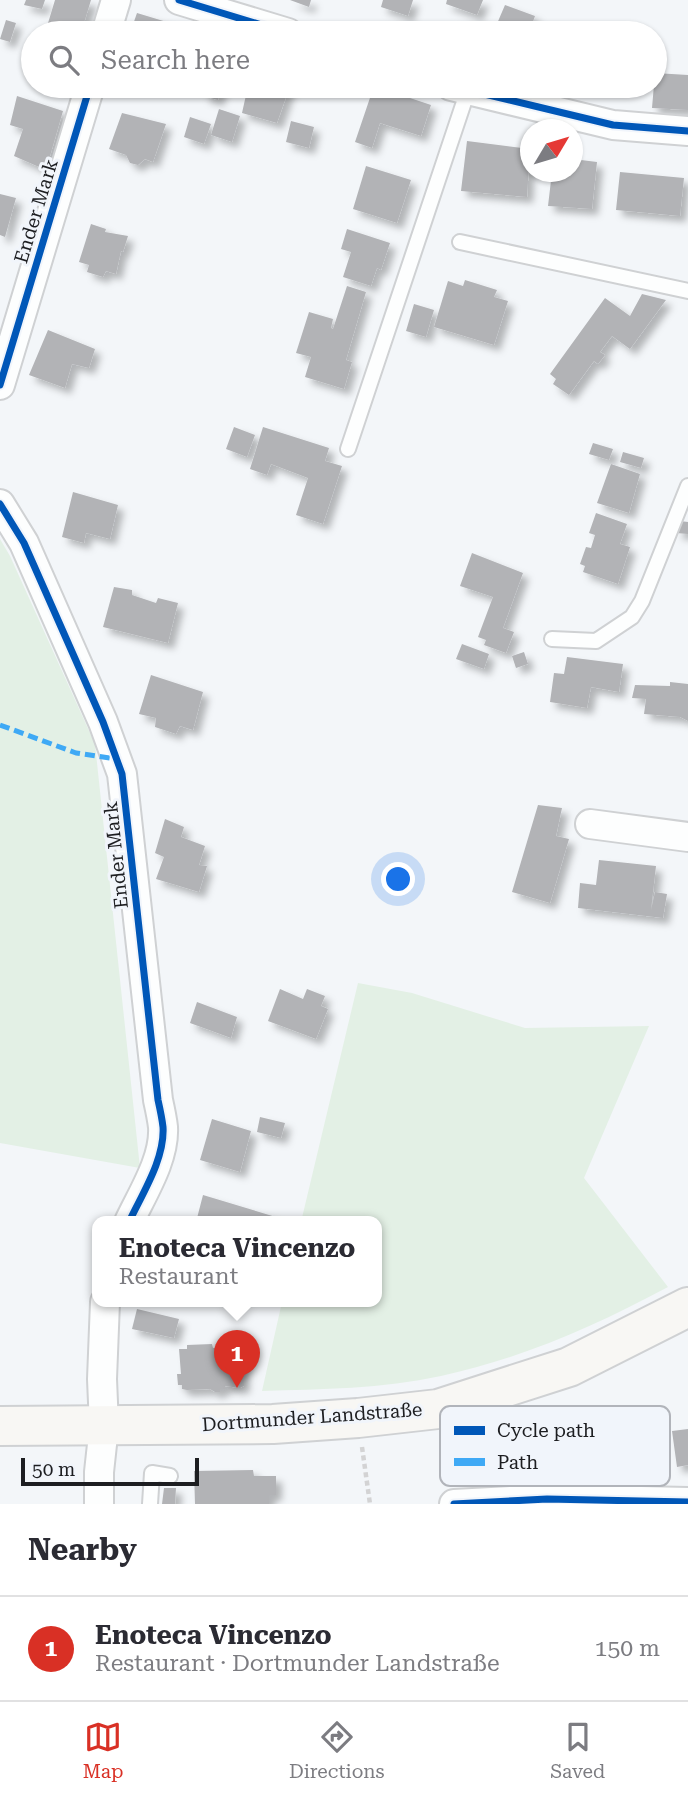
<!DOCTYPE html>
<meta charset="utf-8">
<style>
body{margin:0;font-family:"Roboto Serif",serif;background:#f7f7f7;color:#2b2b33}
.compass{position:absolute;left:520px;top:119px;width:63px;height:63px;border-radius:50%;background:#fff;box-shadow:0 2px 5px #0004;rotate:52deg}
.scale{position:absolute;left:21px;bottom:18px;width:178px;box-sizing:border-box;padding-left:7px;border:4px solid #1d1e21;border-top:0;font-size:19px;line-height:24px;white-space:nowrap;color:#1d1e21;-webkit-text-stroke:5px #f1f5fb;paint-order:stroke}
.you{position:absolute;left:399px;top:880px;width:24px;height:24px;margin:-18px;border:5px solid #fff;border-radius:50%;background:#1a73e8;box-shadow:0 0 0 10px #1a73e833}
.badge{display:grid;place-items:center;width:46px;height:46px;border-radius:50%;background:#d93025;color:#fff;font-size:23px;font-weight:700}
.pin{position:absolute;translate:-50% -58px;filter:drop-shadow(0 2px 4px #0008)}
.pin::after{content:'';position:absolute;top:37px;width:24px;height:21px;background:inherit;clip-path:polygon(0 0,100% 0,50% 100%)}
.popup{position:absolute;left:92px;top:1216px;width:290px;height:91px;box-sizing:border-box;display:grid;place-content:center;border-radius:14px;background:#fff;filter:drop-shadow(0 2px 5px #0005);font-size:23px;white-space:nowrap;color:#7c7c81}
.popup b{font-size:26px;color:#2b2b33}
.popup::after{content:'';position:absolute;left:50%;top:100%;margin-left:-14px;border:14px solid transparent;border-top-color:#fff}
.list{margin:0;padding:0;list-style:none}
h2{display:flex;justify-content:space-between;align-items:center;height:91px;margin:0;padding:0 28px;font-size:30px}
h2 small{font-size:23px;font-weight:400;color:#7c7c81}
.list li{display:grid;grid-template-columns:46px 1fr auto;gap:21px;align-items:center;box-sizing:border-box;height:105px;padding:0 28px;border-top:2px solid #e1e1e2}
.list b{display:block;font-size:26px;white-space:nowrap}
.list p{margin:0;font-size:23px;white-space:nowrap;color:#7c7c81}
.list em{font-size:23px;font-style:normal;color:#7c7c81}
.icon{flex:none;width:38px;height:38px;fill:none;stroke:currentColor;stroke-width:2;stroke-linecap:round;stroke-linejoin:round}
.map{position:relative;flex:none;width:688px;height:1504px;overflow:hidden}
.search{position:absolute;background:#fff;box-shadow:0 2px 5px #0004;left:21px;right:21px;top:21px;height:77px;display:flex;align-items:center;gap:18px;box-sizing:border-box;padding:0 24px;border-radius:38px;color:#7c7c81;font-size:26px}
.sheet{height:196px;background:#fff}
nav{display:flex;justify-content:space-around;align-items:center;box-sizing:border-box;height:98px;border-top:2px solid #e1e1e2;background:#fff;font-size:19px;color:#7c7c81}
nav a{display:grid;justify-items:center;gap:4px}
nav .on{color:#d93025}
.map>svg:first-child{display:block}
.green{fill:#e3f0e5}
.building{fill:#b2b3b6;filter:url(#shadow)}
.lines{fill:none;stroke-linecap:round;stroke-linejoin:round}
.lane-casing{stroke:#cfd1d3;stroke-width:18}
.street-casing{stroke:#cfd1d3;stroke-width:32}
.secondary-casing{stroke:#cfd1d3;stroke-width:42}
.path{stroke:#d3d3d4;stroke-width:4.5;stroke-dasharray:5 3.5;stroke-linecap:butt}
.lane{stroke:#fdfefe;stroke-width:14}
.street{stroke:#fdfefe;stroke-width:28}
.secondary{stroke:#f8f7f4;stroke-width:38}
.quiet{stroke:#3fa9f5;stroke-width:5;stroke-dasharray:10 5;stroke-linecap:butt}
.cycleway-casing{stroke:#f1f5fb;stroke-width:11}
.cycleway{stroke:#0057b8;stroke-width:7}
.labels{text-anchor:middle;dominant-baseline:central;stroke-width:6;stroke-linejoin:round;paint-order:stroke}
.street-label{font-size:19px;fill:#1d1e21;stroke:#f1f5fb}
.key{fill:#f1f5fb;stroke:#b1b4ba;stroke-width:2}
.key-label{font-size:19px;fill:#1d1e21}
</style>
<div class="map">
<svg width="688" height="1504" viewBox="0 0 688 1504">
<defs>
<filter id="shadow"><feDropShadow dx="6" dy="6" stdDeviation="3.5" flood-color="#0004"/></filter>
</defs>
<rect width="100%" height="100%" fill="#f3f6f9"/>
<path class="green" d="M0 539 10 556 95 744 140 1168 0 1143Z
M358 983 412 993 525 1028 649 1026 584 1178 668 1287C595 1326 523 1358 441 1376 382 1389 322 1389 262 1391L282 1302H377V1222H301Z"/>
<path class="building" d="M26 0H45L42 9 24 5Z
M55 0H91L81 33H45Z
M290 0H311L309 7Z
M383 0H413L408 16 381 7Z
M447 0H483L477 15 446 4Z
M505 5 535 16 529 33H493Z
M137 13 180 26 177 33H130Z
M6 20 16 23 10 42 0 39Z
M562 26 583 33H560Z
M655 73 688 75V110L652 108Z
M206 86H222L218 100 203 96Z
M248 86H290L277 123 242 113Z
M374 86 431 105 421 136 380 123 372 148 355 142Z
M17 96 63 111 46 170 14 156 23 129 10 125Z
M219 109 240 116 232 142 211 135Z
M122 113 166 124 153 162 145 159 138 165 130 163 126 155 109 149Z
M190 117 211 124 204 144 184 137Z
M291 121 314 127 309 148 286 142Z
M467 141 530 149 527 197 461 191Z
M573 159 597 162 592 209 548 206 552 172H573Z
M366 166 411 180 397 223 353 209Z
M620 172 684 178 680 216 616 210Z
M0 194 16 198 5 237 0 235Z
M91 224 106 229 105 232 128 236 123 252 121 251 116 274 106 271 103 277 87 272 89 265 79 262Z
M347 229 390 243 381 270 377 268 371 286 343 277 351 252 341 249Z
M465 280 497 290 494 297 508 301 494 345 434 327 448 281 463 286Z
M347 286 366 292 346 360 352 362 344 389 305 377 311 357 296 353 309 312 333 319 331 328 333 329Z
M642 294 666 300 630 349 612 336 600 352 605 355 598 364 594 361 569 395 553 384 556 379 550 374 605 298 630 316Z
M414 304 434 310 426 337 406 331Z
M48 330 95 349 89 368 72 364 65 388 29 375Z
M234 427 255 435 247 457 226 449Z
M263 427 329 448 325 461 342 466 323 524 296 515 308 478 271 464 267 475 250 469Z
M593 443 613 449 609 460 589 454Z
M623 452 644 458 641 468 620 462Z
M611 464 640 474 629 513 597 503Z
M73 492 118 505 110 539 86 533 84 543 62 537Z
M596 513 627 524 620 544 630 547 618 584 583 572 585 566 580 564 586 547 591 548 595 535 589 533Z
M680 521 688 522V534L676 533Z
M472 553 523 573 503 628 514 632 506 653 484 645 486 640 478 637 493 597 460 586Z
M114 587 132 590V595L156 603 158 598 178 603 168 643 103 627Z
M462 644 489 654 484 669 456 659Z
M524 652 528 664 516 668 512 656Z
M567 657 623 664 619 692 591 687 587 708 550 702 554 673 564 674Z
M151 675 203 692 193 730 180 726 176 734 155 727 156 718 139 714Z
M670 682 688 684V721L680 717 644 714 646 699 632 698 635 685 670 686Z
M538 805 562 808 556 836 569 839 550 903 512 892Z
M165 819 184 827 181 837 205 846 199 865 207 866 199 892 156 879 164 857 155 853Z
M599 860 656 866 651 910 655 892 667 894 663 918 578 908 580 883 596 885Z
M280 989 303 999 307 989 325 996 321 1006 328 1009 316 1039 268 1021Z
M197 1002 237 1017 231 1038 190 1023Z
M260 1117 285 1123 281 1138 257 1132Z
M212 1119 251 1131 240 1172 200 1160Z
M203 1195 279 1218 278 1222H196Z
M137 1309 179 1319 174 1338 132 1329Z
M243 1336 244 1386 240 1388 225 1386V1389H220V1392H215L210 1389 187 1390 182 1389V1385H178L177 1374H181L179 1349H187V1345L212 1344 213 1348H223V1339Z
M643 1419 644 1442H633L635 1469 587 1472 584 1433 633 1430V1420Z
M688 1429V1465L677 1467 672 1431Z
M253 1470 254 1476H276V1495H269V1504H195L194 1471Z
M164 1488H176L175 1504H162Z"/>
<g class="lines">
<defs>
<path id="lane" d="M460 242 688 291
M348 449 468 90
M552 639 596 641 632 617 642 601 688 486
M150 1504 152 1473 170 1476"/>
<path id="street" d="M179 0 288 33
M106 33 116 0
M451 86 613 125 688 131
M0 385 90 86
M0 504 24 543 103 722 122 774 158 1100C160 1109 162 1118 163 1127 165 1159 142 1194 129 1222
M590 824 688 837
M99 1504V1472L104 1426 102 1379 105 1302
M454 1504 547 1499 688 1502"/>
<path id="secondary" d="M0 1426 273 1424 358 1418 438 1409 569 1367 688 1307"/>
</defs>
<use href="#lane" class="lane-casing"/>
<use href="#street" class="street-casing"/>
<use href="#secondary" class="secondary-casing"/>
<path class="path" d="M362 1447 370 1504"/>
<use href="#lane" class="lane"/>
<use href="#street" class="street"/>
<use href="#secondary" class="secondary"/>
<path class="quiet" d="M0 725 76 753 117 759"/>
<defs>
<path id="cycleway" d="M179 0 288 33
M451 86 613 125 688 131
M0 385 90 86
M0 504 24 543 103 722 122 774 158 1100C160 1109 162 1118 163 1127 165 1159 142 1194 129 1222
M454 1504 547 1499 688 1502"/>
</defs>
<use href="#cycleway" class="cycleway-casing"/>
<use href="#cycleway" class="cycleway"/>
</g>
<g class="labels">
<g class="street-label">
<text transform="translate(36 211) rotate(-73)">Ender Mark</text>
<text transform="translate(116 855) rotate(-96)">Ender Mark</text>
<text transform="translate(312 1417) rotate(-4)">Dortmunder Landstraße</text>
</g>
</g>
<rect x="440" y="1406" width="230" height="80" rx="10" class="key"/>
<rect x="454" y="1426" width="31" height="9" fill="#0057b8"/>
<rect x="454" y="1458" width="31" height="8" fill="#3fa9f5"/>
<g class="key-label">
<text x="497" y="1437">Cycle path</text>
<text x="497" y="1469">Path</text>
</g>
</svg>
<svg class="compass" viewBox="-18 -18 36 36"><path d="M0-13l5 13h-10z" fill="#e53935"/><path d="M0 13l5-13h-10z" fill="#7c7c81"/></svg>
<div class="scale">50 m</div>
<div class="you"></div>
<div class="pin badge" style="left:237px;top:1388px">1</div>
<div class="popup"><b>Enoteca Vincenzo</b>Restaurant</div>
<div class="search"><svg class="icon" aria-label="search" viewBox="0 0 24 24"><circle cx="10" cy="10" r="6"/><path d="M15 15l6 6"/></svg>Search here</div>
</div>
<section class="sheet">
<h2>Nearby<small></small></h2>
<ul class="list">
<li><span class="badge">1</span><div><b>Enoteca Vincenzo</b><p>Restaurant · Dortmunder Landstraße</p></div><em>150 m</em></li>
</ul>
</section>
<nav>
<a class="on"><svg class="icon" aria-label="map" viewBox="0 0 24 24"><path d="M3 6l6-2 6 2 6-2v14l-6 2-6-2-6 2zM9 4v14M15 6v14"/></svg>Map</a>
<a><svg class="icon" aria-label="directions" viewBox="0 0 24 24"><path d="M12 3l9 9-9 9-9-9zM9 14v-3h6M13 9l2 2-2 2"/></svg>Directions</a>
<a><svg class="icon" aria-label="saved" viewBox="0 0 24 24"><path d="M7 4h10v16l-5-4-5 4z"/></svg>Saved</a>
</nav>
